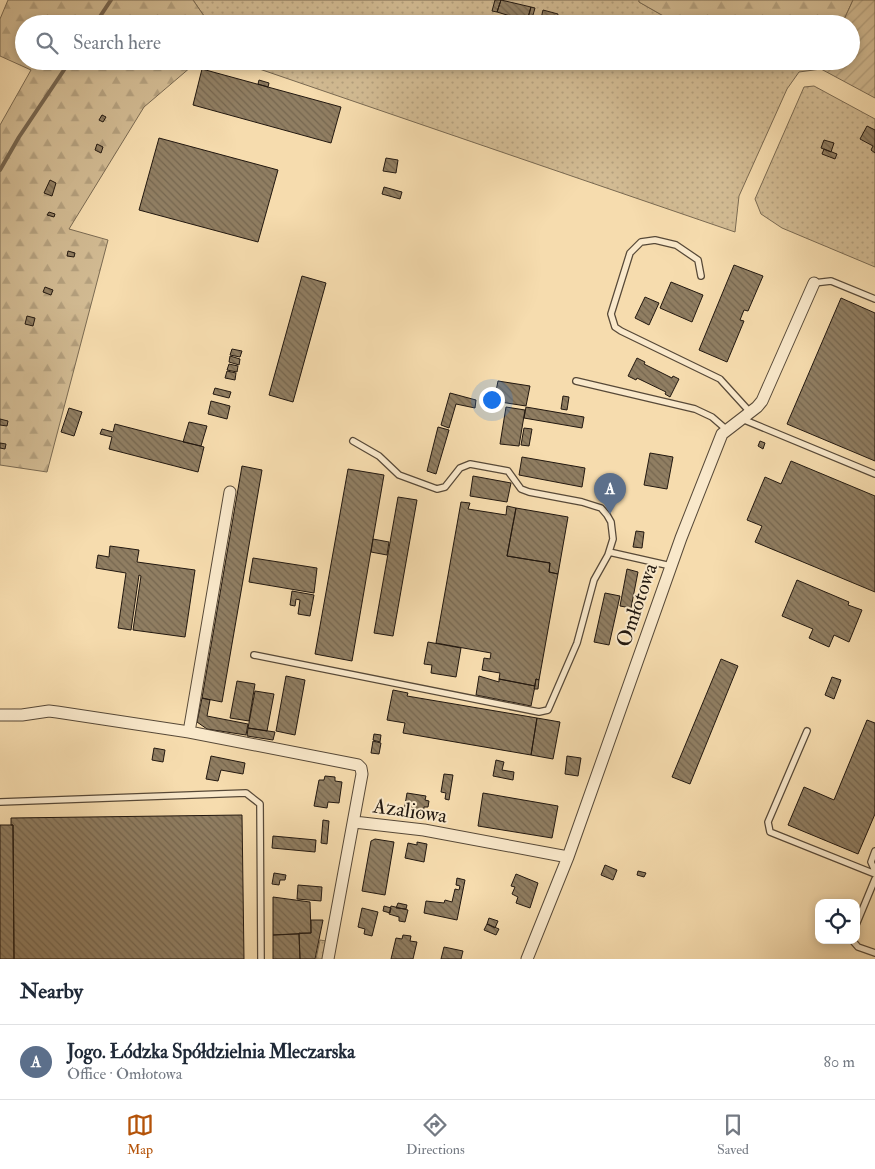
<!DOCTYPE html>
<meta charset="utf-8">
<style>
body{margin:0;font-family:"IM FELL Double Pica",serif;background:#f2f2f3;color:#1f2937}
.controls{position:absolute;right:15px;bottom:15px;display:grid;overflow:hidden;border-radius:10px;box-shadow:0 2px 8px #0003}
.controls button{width:45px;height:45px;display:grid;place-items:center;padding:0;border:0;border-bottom:1px solid #e0e1e3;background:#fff;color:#1f2937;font:25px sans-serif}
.you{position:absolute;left:491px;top:399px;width:18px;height:18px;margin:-12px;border:4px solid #fff;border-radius:50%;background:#1a73e8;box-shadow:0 0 0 8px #1a73e833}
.badge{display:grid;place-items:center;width:32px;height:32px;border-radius:50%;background:#b45309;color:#fff;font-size:16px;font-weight:700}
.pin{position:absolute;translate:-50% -41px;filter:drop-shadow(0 1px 2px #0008)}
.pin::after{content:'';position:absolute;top:26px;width:18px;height:15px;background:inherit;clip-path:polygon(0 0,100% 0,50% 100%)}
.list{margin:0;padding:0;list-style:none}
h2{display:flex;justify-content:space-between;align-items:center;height:65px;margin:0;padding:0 20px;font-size:21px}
h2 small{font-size:16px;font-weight:400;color:#747a83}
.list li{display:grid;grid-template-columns:32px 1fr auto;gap:15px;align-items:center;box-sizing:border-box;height:75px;padding:0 20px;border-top:1px solid #e0e1e3}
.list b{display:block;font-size:19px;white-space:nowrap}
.list p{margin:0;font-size:16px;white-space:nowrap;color:#747a83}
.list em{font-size:16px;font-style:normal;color:#747a83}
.icon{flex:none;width:28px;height:28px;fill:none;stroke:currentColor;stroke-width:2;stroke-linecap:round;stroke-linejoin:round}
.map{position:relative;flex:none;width:875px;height:959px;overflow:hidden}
.search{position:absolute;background:#fff;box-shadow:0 2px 8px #0003;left:15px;right:15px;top:15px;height:55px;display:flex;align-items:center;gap:12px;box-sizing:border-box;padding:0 18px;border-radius:28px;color:#747a83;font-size:19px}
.sheet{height:140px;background:#fff}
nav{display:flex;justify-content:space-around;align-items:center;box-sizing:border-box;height:70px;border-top:1px solid #e0e1e3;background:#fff;font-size:14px;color:#747a83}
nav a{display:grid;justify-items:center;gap:2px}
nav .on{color:#b45309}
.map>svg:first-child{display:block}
.grass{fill:url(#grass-dots);stroke:#7a6a52}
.forest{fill:url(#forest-firs);stroke:#7a6a52}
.garden{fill:url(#garden-furrows);stroke:#7a6a52}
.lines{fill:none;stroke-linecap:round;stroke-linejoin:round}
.stream{stroke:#76654e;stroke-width:4}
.building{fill:url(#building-back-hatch);stroke:#221810}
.lane-casing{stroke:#574938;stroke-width:8}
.street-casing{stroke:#574938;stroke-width:13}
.lane{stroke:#f9e8ca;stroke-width:5.5}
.street{stroke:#f9e8ca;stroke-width:11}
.labels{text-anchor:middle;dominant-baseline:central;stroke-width:4;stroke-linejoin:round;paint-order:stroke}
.street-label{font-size:21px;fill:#221810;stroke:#f9e8ca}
</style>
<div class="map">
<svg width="875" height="959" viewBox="0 0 875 959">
<defs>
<pattern id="grass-dots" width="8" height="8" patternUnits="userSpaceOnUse" patternTransform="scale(1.25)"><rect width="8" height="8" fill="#d2bb93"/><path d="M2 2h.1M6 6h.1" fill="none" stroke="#b4a07e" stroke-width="1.8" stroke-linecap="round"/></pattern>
<pattern id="forest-firs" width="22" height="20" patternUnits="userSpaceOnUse" patternTransform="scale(1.25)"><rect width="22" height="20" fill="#d2bb93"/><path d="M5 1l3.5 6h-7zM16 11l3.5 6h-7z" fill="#b4a07e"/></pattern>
<pattern id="garden-furrows" width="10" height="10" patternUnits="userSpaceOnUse" patternTransform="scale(1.25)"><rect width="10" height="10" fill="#d2bb93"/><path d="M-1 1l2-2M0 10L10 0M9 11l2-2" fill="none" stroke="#b4a07e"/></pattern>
<pattern id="building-back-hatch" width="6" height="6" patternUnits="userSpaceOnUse" patternTransform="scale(1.25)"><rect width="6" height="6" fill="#907e62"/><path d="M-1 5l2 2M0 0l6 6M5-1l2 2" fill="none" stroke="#75664f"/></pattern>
</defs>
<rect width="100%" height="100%" fill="#f6dcae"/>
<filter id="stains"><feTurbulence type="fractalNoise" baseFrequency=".004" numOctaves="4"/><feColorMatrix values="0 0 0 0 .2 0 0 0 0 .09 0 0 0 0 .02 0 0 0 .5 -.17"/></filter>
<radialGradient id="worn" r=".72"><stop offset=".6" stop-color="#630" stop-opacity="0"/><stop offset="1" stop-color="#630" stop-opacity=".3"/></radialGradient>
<path class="grass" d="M193 0H639V2L667 18 684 24H205L204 16Z
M236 61H797L821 69 799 72 787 89 739 196 735 232Z
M814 86 875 119V267L782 228 761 214 755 199 804 87Z
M320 940 326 941 323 959H316Z"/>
<path class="forest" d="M8 0H193L204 16 205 24H24V61H198L144 107 69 229 108 240 47 472 0 465V125L31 70 0 56V19Z
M639 0H853L842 24H684L667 18 639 2Z
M797 61H824L821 69Z"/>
<path class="garden" d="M853 0H875V98L821 69 824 61H851V24H842Z"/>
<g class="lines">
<path class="stream" d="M95 24 111 0
M0 170 19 137 70 61"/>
</g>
<path class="building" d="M495 0H501L497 12 492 11Z
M501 0 531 7 527 21 497 12Z
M531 7 535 8 531 22 527 21Z
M543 10 558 14 556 24 540 23Z
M202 69 341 107 331 143 193 105Z
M259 80 269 83 268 87 258 84Z
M102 115 106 117 103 122 99 120Z
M867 126 875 130V153L871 150 873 146 860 139Z
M159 138 278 170 258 242 139 210Z
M824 140 834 143 831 152 821 148Z
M97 144 103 147 101 153 95 150Z
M824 149 837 154 835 159 822 154Z
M386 158 398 160 396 173 383 171Z
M50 180 56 183 52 196 44 193Z
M384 187 402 192 400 199 382 194Z
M49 212 55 214 54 217 47 215Z
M68 251 75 253 74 257 67 256Z
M734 265 763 276 748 311 744 310 740 320 744 321 727 362 699 350Z
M302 276 326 283 293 402 269 395Z
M671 282 703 295 692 322 660 308Z
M45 287 53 290 51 295 43 292Z
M645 297 659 303 649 325 635 318Z
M841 298 875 313V461L787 424Z
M27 316 35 318 33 326 25 324Z
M232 349 242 351 240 357 230 355Z
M230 356 240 359 239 365 229 362Z
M637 358 645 362 644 364 672 378 673 376 679 379 670 397 665 394 666 392 637 378 636 380 628 376Z
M229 364 238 366 237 372 227 370Z
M227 371 236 373 235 380 225 378Z
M498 381 530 386 526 406 494 401Z
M215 388 231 392 229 398 213 394Z
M450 393 476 400 475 408 456 404 449 428 441 425Z
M563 396 569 397 567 410 561 409Z
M211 401 230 406 227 419 208 414Z
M506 407 525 410 519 446 500 444Z
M526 407 584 417 582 428 524 418Z
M69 408 82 412 74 436 61 432Z
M0 419 8 421 7 426 0 425Z
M189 422 207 426 201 446 183 442Z
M115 424 204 447 198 472 109 449 112 437 100 434 102 429 113 432Z
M438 427 449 430 436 474 427 471Z
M524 428 532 429 529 446 521 445Z
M760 441 765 443 763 449 758 446Z
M0 443 6 444 5 449 0 448Z
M650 453 673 457 667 489 644 485Z
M522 457 585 468 582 487 519 475Z
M791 461 875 496V592L755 542 762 526 747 520 765 477 781 484Z
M242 466 262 470 222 702 202 698Z
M348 469 384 475 352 661 315 654Z
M473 476 511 483 507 502 470 496Z
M398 497 417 500 393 636 374 633Z
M461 502 470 503 468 509 506 515 507 506 516 508 507 556 550 563 549 572 558 574 539 680 536 679 535 686 499 679 500 673 482 670 484 658 490 659 491 653 436 643Z
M516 508 568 517 558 574 549 572 550 563 507 556Z
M636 531 644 532 642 548 633 547Z
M373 539 389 542 387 555 371 552Z
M110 546 139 550 137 562 195 570 185 637 133 630 141 576 139 575 131 630 118 628 126 573 96 568 98 555 109 557Z
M253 558 317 568 314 593 249 582Z
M627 569 638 572 631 608 620 606Z
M797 580 849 602 848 605 862 610 849 642 834 635 829 647 809 638 813 629 782 616Z
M292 591 314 595 310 616 298 614 300 600 296 599 295 606 290 605Z
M605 593 620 596 609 645 594 642Z
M428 642 461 648 456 677 431 673 432 665 424 664Z
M721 659 738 666 690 784 672 777Z
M286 676 305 680 295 735 276 731Z
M479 676 499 682V679L535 686 531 706 476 695Z
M832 677 841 680 834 699 825 695Z
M536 679 539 680 538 689H534Z
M237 681 255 684 249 721 230 718Z
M393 690 408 693 407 696 537 718 531 755 403 733 405 723 387 720Z
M255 691 274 694 267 731 248 728Z
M202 698 210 700 207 716 248 724 246 735 207 729 197 722Z
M537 718 560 722 553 759 531 755Z
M867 720 875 723V814L858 854 788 825 804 787 834 800Z
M248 728 275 732 273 740 247 736Z
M374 734 381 735 380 742 373 740Z
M373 741 381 743 379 754 371 753Z
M154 748 165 750 163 762 152 760Z
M211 756 245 763 243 774 221 770 218 781 206 779Z
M567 756 581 758 578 776 565 774Z
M496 760 504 762 502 770 514 772 513 780 493 776Z
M444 774 453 775 449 800 445 799 446 793 441 792Z
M325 776 335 777V781L342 782 339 803 328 802 327 808 314 806 319 780H324Z
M407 793 426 796 425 800 429 801 428 807H424L423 815 417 814 416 819 401 816 402 811H404Z
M483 793 558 806 552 838 478 826Z
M242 815 244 959H14L13 825H11V818Z
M323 820 329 821 327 844 321 843Z
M0 825H13L14 959H0Z
M273 836 316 840 315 852 272 848Z
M375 839 394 842 385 895 362 891 371 841Z
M417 842 427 844 424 862 405 858 408 843 417 845Z
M605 865 617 870 613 880 601 875Z
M638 871 646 873 644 877 637 875Z
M274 873 286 875 285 880H280L279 885 272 884Z
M516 874 538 883 530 908 516 903 518 897 512 894 515 887 511 886Z
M457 878 465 880 457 920 424 913 426 901 444 903 445 900 452 902 455 889 459 890 460 886 456 885Z
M298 885 322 887 321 901 297 899Z
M273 897 310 902 311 933 273 935Z
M398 903 407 905 406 909 396 908Z
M384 906 391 908 390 913 383 911Z
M391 906 408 910 405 922 399 921V917L389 914Z
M362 908 378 912 372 936 364 934 365 929 358 927Z
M489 918 498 921 495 928 487 924Z
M311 920H323L315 959H300L299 933H311Z
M487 924 499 929 496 935 484 930Z
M299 934 300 959H273V935Z
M403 935 411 936 410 941 417 942 413 959H391L396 938 402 939Z
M444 947 463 951 461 959H441Z"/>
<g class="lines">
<defs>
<path id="lane" d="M701 276 698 260 676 245 655 240 641 242 630 253 611 314 615 327 621 331 720 379 750 412
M814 283 831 281 875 299
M576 381 695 409 712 417 727 430
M742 419 875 474
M609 552 671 566
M254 655 539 712 548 710 577 643 594 580 608 555 613 539 611 522 607 515 601 508 582 502 529 492 521 489 508 471 470 464 460 468 445 487 437 489 399 475 379 456 353 441
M807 731 768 822 770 832 875 874
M0 802 246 793 260 804 261 959
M875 851 871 862 875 871
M856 925 875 879
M852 940 858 947 875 953"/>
<path id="street" d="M230 492 189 732 358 765 361 768 362 774 328 959
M0 715H22L49 711 57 712 189 732
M354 822 424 830 568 857
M527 959 568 857 681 538 722 434 757 407 762 401 814 283"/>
</defs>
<use href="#lane" class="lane-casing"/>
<use href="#street" class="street-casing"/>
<use href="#lane" class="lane"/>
<use href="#street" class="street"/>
</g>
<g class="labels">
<g class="street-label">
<text transform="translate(637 605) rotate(-71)">Omłotowa</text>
<text transform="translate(410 811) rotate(8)">Azaliowa</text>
</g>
</g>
<rect width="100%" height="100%" filter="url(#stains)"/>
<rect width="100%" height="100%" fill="url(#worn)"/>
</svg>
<div class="controls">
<button><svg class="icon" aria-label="locate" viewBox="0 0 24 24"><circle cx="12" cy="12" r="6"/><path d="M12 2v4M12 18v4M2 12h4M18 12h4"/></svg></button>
</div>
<div class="you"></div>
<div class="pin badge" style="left:610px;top:514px;background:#5c6f8a">A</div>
<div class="search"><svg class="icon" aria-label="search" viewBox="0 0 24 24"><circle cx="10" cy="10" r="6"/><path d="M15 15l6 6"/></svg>Search here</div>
</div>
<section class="sheet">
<h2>Nearby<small></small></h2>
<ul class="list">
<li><span class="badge" style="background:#5c6f8a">A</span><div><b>Jogo. Łódzka Spółdzielnia Mleczarska</b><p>Office · Omłotowa</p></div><em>80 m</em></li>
</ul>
</section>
<nav>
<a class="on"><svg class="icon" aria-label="map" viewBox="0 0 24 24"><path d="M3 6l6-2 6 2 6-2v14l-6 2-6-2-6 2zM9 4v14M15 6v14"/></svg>Map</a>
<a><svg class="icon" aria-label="directions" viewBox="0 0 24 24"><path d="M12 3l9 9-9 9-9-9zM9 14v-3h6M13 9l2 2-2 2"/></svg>Directions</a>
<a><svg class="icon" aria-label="saved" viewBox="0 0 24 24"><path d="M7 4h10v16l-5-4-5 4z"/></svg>Saved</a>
</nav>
